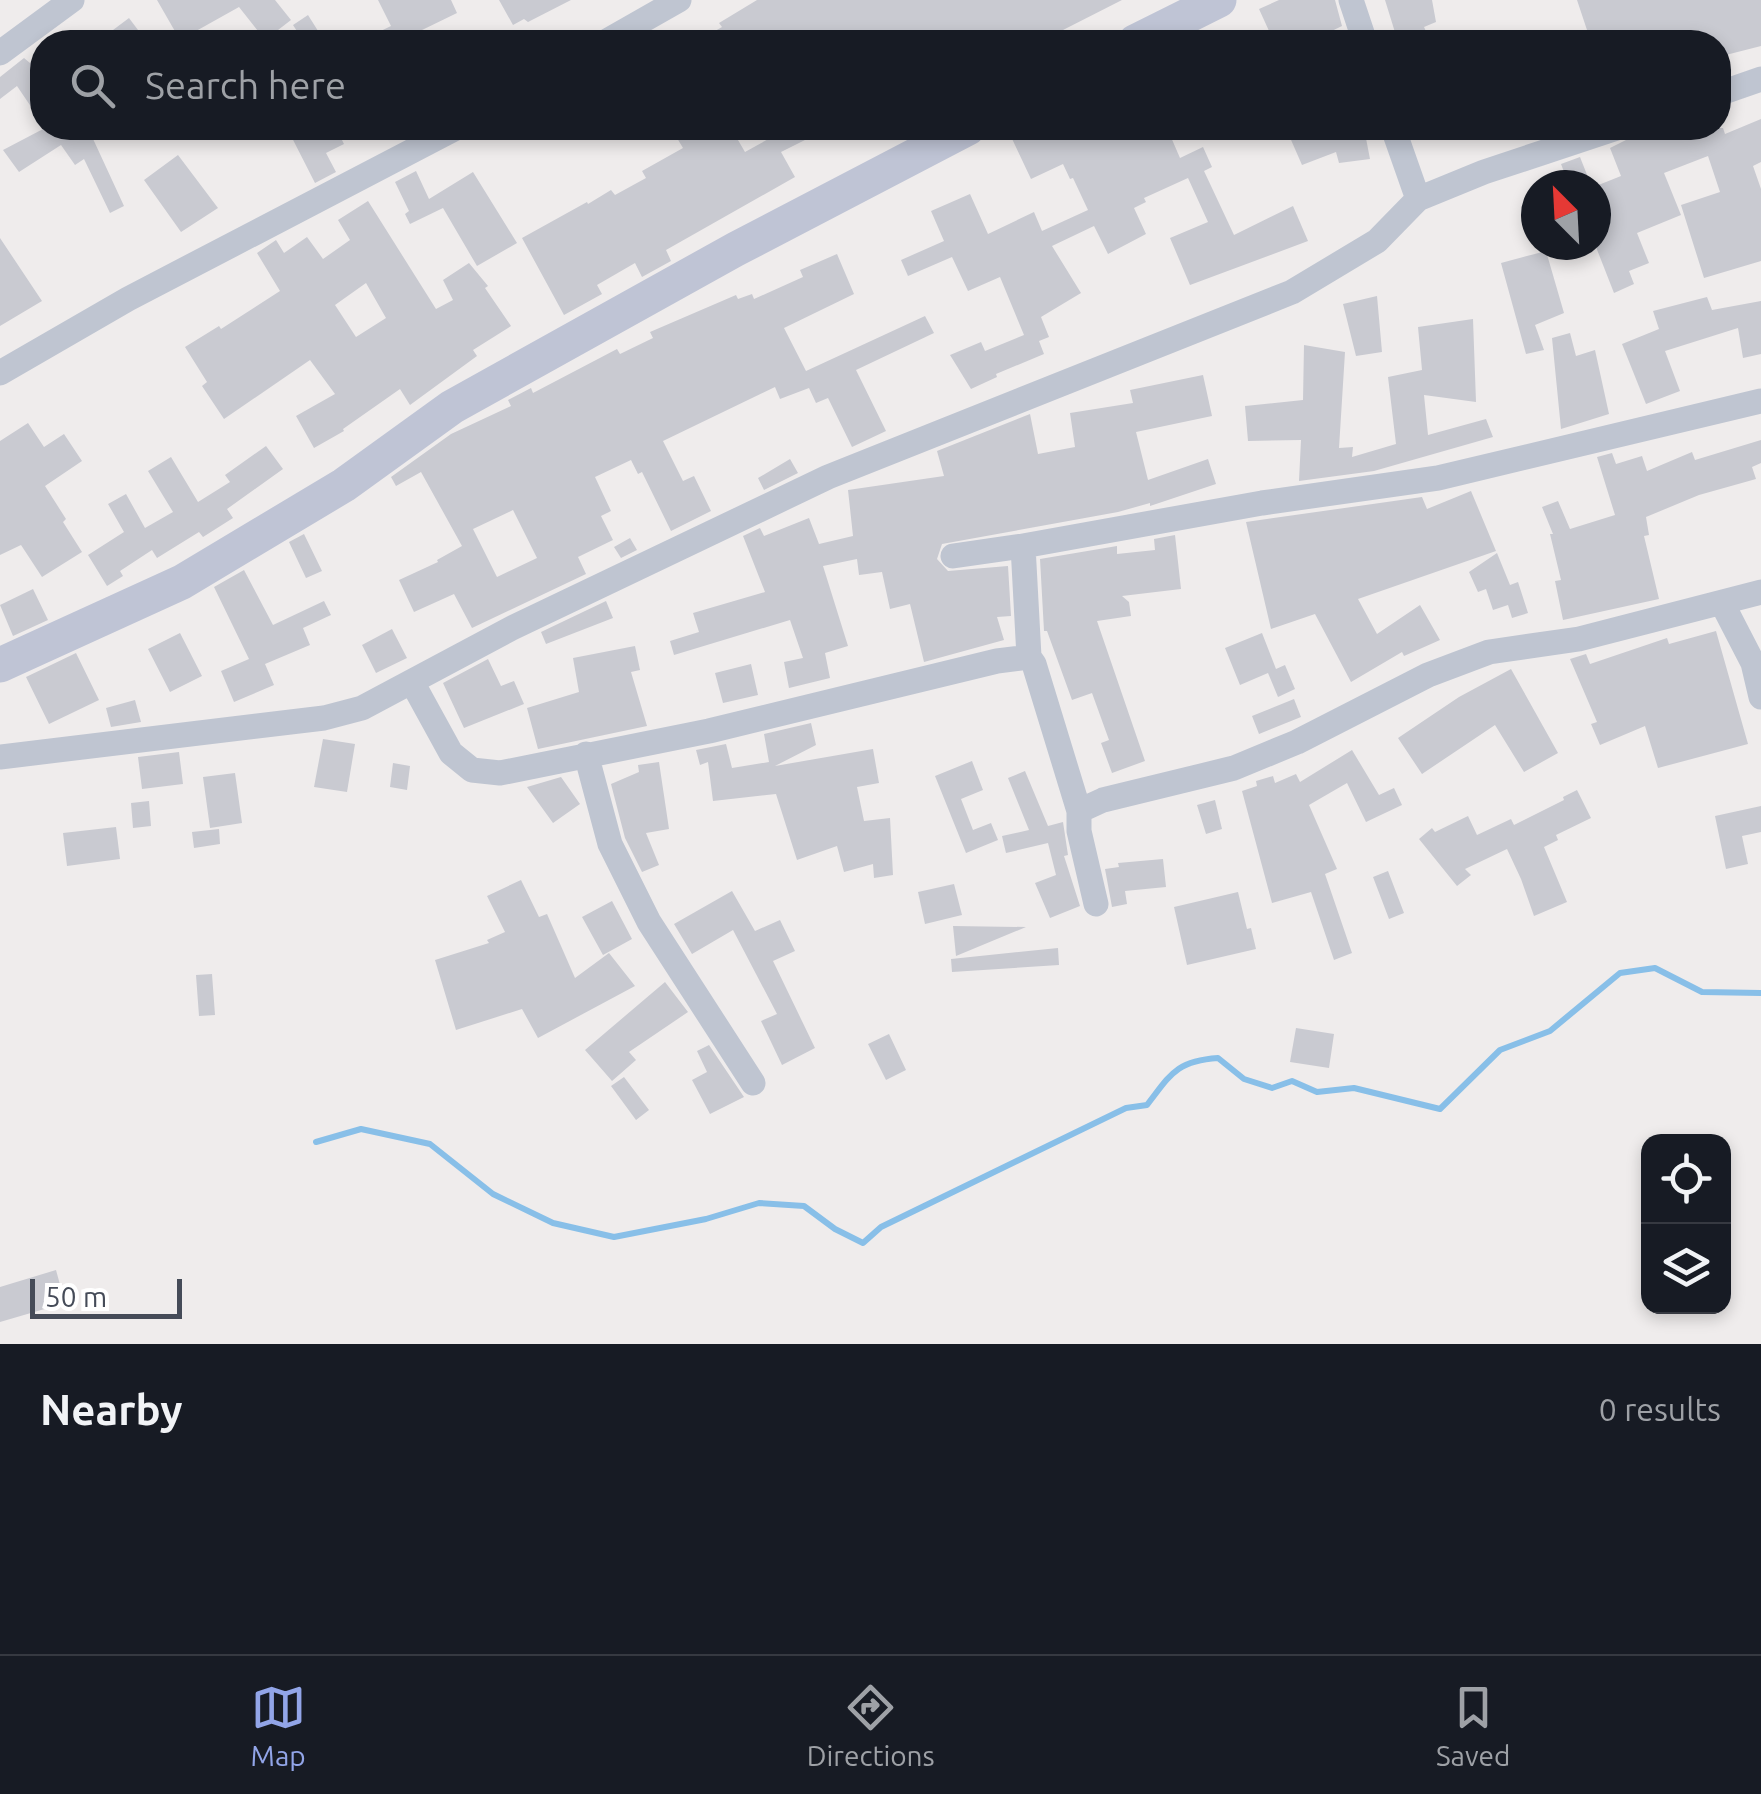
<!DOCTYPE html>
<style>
body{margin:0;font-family:Ubuntu,sans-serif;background:#242831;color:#f1f3f6}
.controls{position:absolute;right:30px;bottom:30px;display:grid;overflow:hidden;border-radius:20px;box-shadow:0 5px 15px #0003}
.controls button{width:90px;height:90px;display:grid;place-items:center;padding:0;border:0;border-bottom:2px solid #363941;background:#171b24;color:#f1f3f6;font:50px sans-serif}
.compass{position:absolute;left:1521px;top:170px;width:90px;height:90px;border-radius:50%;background:#171b24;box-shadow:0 5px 15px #0003;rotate:336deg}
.scale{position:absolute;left:30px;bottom:25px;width:152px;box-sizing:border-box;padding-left:10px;border:5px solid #454b58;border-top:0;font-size:28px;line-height:35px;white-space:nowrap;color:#454b58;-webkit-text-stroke:8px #fff;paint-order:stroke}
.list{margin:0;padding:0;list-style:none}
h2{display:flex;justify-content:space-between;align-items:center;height:130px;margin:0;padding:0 40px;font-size:42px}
h2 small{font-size:32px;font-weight:400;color:#9ea1a6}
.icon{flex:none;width:55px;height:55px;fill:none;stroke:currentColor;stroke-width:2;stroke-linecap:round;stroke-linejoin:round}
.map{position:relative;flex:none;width:1761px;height:1344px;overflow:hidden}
.search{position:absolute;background:#171b24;box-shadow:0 5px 15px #0003;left:30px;right:30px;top:30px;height:110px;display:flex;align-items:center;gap:25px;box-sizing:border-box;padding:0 35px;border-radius:40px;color:#9ea1a6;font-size:38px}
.sheet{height:310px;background:#171b24}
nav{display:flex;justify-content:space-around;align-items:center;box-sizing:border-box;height:140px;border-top:2px solid #363941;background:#171b24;font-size:28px;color:#9ea1a6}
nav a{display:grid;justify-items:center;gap:5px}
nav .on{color:#92a5e8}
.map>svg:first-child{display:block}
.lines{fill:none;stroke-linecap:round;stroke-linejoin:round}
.stream{stroke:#88bfe8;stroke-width:6}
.building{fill:#c9cad1;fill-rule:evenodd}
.street{stroke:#bfc5d1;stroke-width:25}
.secondary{stroke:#bfc4d5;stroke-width:35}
</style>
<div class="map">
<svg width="1761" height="1344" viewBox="0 0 1761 1344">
<rect width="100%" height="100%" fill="#efecec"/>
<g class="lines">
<path class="stream" d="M316 1142 361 1129 430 1144 493 1194 553 1223 614 1237 706 1219 759 1203 804 1206 835 1229 863 1243 881 1227 1126 1108 1147 1105C1171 1074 1176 1061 1218 1058L1244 1079 1272 1088 1292 1081 1317 1092 1354 1088 1440 1109 1500 1050 1550 1031 1620 973 1655 968 1702 992 1761 993"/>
</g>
<path class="building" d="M157 0H275L291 20 265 40 239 7 180 40Z
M378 0H451L457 13 420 31 426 42H358L391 26Z
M499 0H571L528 22 524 19 513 25Z
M757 0H1122L1063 30 1069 42H904L898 31 876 42H696L722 27 719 23Z
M1279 0H1335L1342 26 1309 42H1274L1259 9Z
M1385 0H1432L1436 22 1424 27 1431 42H1398Z
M1577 0H1761V46L1718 57V42H1642L1639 32 1609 42H1591Z
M308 15 325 42H304L293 25Z
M129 18 147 42H97Z
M42 55V123L17 86 0 99V77L24 58 30 63Z
M1761 119V162L1753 166 1761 189V261L1704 278 1681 205 1720 192 1708 156 1664 173 1681 215 1637 233 1649 263 1629 271 1634 284 1614 293 1596 247V186L1621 176 1610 148 1628 139 1633 130 1639 128H1649L1652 135 1672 128H1723L1725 134Z
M45 128H88L124 206 110 213 84 159 75 165 61 145 19 172 3 150Z
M287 128H336L344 144 326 153 336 172 315 183Z
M671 128H731L745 152 788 128H829L781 152 795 177 666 250 671 261 642 277 635 263 597 285 602 294 564 315 522 238 587 202 588 204 611 190 615 195 646 178 642 171 683 148Z
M1007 128H1167L1180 158 1203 147 1212 167 1204 171 1234 235 1293 206 1308 241 1190 285 1170 238 1208 222 1188 178 1144 198 1146 202 1134 208 1146 234 1108 254 1094 226 1052 246 1081 293 1041 317 1049 337 1039 341 1044 354 996 374 997 377 971 389 950 355 981 342 985 351 1024 335 1000 277 968 291 952 257 908 276 901 260 944 241 931 211 970 194 988 234 1034 212 1042 231 1088 210 1073 178 1070 179 1063 164 1031 179Z
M1301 128H1364L1370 159 1339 163 1336 152 1302 165 1288 133Z
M178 155 218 208 181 232 144 180Z
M1580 157 1591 185H1569L1561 164Z
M416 171 429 199 473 172 517 243 477 266 443 208 410 224 405 214 409 211 395 182Z
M368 201 436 309 453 300 443 280 469 263 488 286 485 288 511 326 473 350 477 356 410 405 400 389 343 429 344 431 314 448 296 416 335 394 310 360 224 419 202 386 207 382 185 347 219 326 221 329 280 291 257 253 276 240 284 253 307 237 323 259 350 240 338 220ZM366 283 386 318 356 337 335 305Z
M0 238 42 301 0 326Z
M1546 251 1564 313 1535 325 1544 350 1526 354 1501 263Z
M837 254 854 294 784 328 806 371 925 316 934 333 856 370 886 431 852 447 828 398 816 403 809 388 780 399 775 387 663 441 683 481 694 476 711 511 671 531 642 472 638 474 631 460 595 477 611 511 601 516 613 540 578 557 586 574 472 628 454 594 414 612 399 580 438 562 437 560 462 546 421 472 396 486 391 477 451 434 511 406 508 400 531 388 533 393 617 349 620 354 653 338 650 332 736 295 738 299 752 294 754 299 803 277 800 270ZM513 510 537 558 497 577 473 529Z
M1377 296 1382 352 1356 356 1343 304Z
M1707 297 1712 310 1761 301V354L1743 358 1738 328 1665 351 1680 391 1646 404 1622 344 1659 329 1653 311Z
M1473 319 1476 402 1424 395 1428 435 1486 419 1493 437 1374 471 1299 481 1301 440 1248 441 1245 406 1303 400 1304 345 1345 352 1339 448 1353 447 1352 457 1396 444 1388 377 1422 370 1418 327Z
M1570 333 1576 356 1595 350 1609 414 1561 429 1552 338Z
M1203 375 1212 416 1136 432 1148 480 1208 459 1216 484 1150 506V503L1118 512 942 544 937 559 948 571 1008 566 1011 616 997 617 1004 640 924 662 910 604 890 609 882 572 859 575 857 559 823 566 848 646 825 653 830 678 789 688 784 662 803 658 790 620 674 655 670 641 699 632 693 613 765 592 743 536 760 528 764 536 809 518 819 544 853 536 848 490 944 476 937 451 1030 414 1038 454 1075 447 1070 413 1133 403 1130 390Z
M28 423 44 447 64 434 82 461 45 486 66 519 63 522 82 552 42 577 21 545 0 555V441Z
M1761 440V463L1752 467 1756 479 1699 495 1646 517 1649 535 1644 536 1659 599 1563 620 1555 581 1561 580 1550 534H1553L1542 507 1558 501 1570 529 1615 515 1597 457 1612 453 1616 464 1642 456 1647 471 1692 452 1695 460Z
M266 446 283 469 227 509 233 518 203 537 199 532 157 558 152 550 120 571 123 576 107 586 88 555 124 532 108 504 126 494 145 528 173 512 148 471 171 457 198 502 230 482 225 475Z
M790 459 798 473 764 490 758 478Z
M1471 491 1496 551 1358 599 1377 634 1420 605 1440 640 1404 656 1402 652 1351 682 1315 614 1271 629 1246 522 1422 497 1427 509Z
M304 534 322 571 306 578 289 542Z
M1175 535 1181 589 1122 596 1129 602 1131 616 1097 621 1145 761 1112 773 1101 743 1109 740 1092 693 1072 700 1047 631H1044L1040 559 1117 546V554L1155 550 1154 539Z
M630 538 637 550 621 558 614 547Z
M1497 553 1510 585 1518 582 1528 613 1512 618 1508 605 1493 610 1486 589 1478 592 1469 572Z
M244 570 273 625 324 601 331 615 303 628 310 645 265 664 274 685 234 702 221 671 249 659 214 587Z
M33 589 48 620 13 636 0 605Z
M606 601 613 618 546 644 541 632Z
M392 629 407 658 376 673 362 645Z
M1716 631 1748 744 1658 768 1645 726 1600 745 1591 724 1597 722 1570 659 1586 654 1590 664 1667 638 1669 644Z
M180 633 202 676 170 692 148 649Z
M1262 633 1276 669 1285 665 1295 689 1278 697 1268 673 1240 685 1225 648Z
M635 646 640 670 631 672 647 726 538 749 527 708 579 692 573 658Z
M76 653 99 700 49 724 26 677Z
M488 659 501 686 514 681 524 704 464 728 443 683Z
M751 664 758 695 723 703 715 673Z
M1511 669 1558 753 1524 772 1495 725 1422 774 1398 738 1459 697Z
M1294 699 1301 717 1259 734 1252 716Z
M135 700 141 722 111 727 106 708Z
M811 723 816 745 775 766 873 749 879 783 857 787 864 821 890 818 893 875 874 878 873 864 844 872 837 846 797 860 776 794 713 801 708 762 700 765 696 750 726 744 732 768 769 762 764 734Z
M323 739 355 744 347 792 314 787Z
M1352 750 1379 795 1394 788 1402 805 1366 822 1347 783 1309 805 1337 869 1325 874 1352 953 1334 960 1311 892 1272 903 1242 791 1257 786 1256 781 1273 776 1275 783 1296 774 1300 782Z
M179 752 183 784 142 789 138 757Z
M972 761 983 790 961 799 973 830 991 823 998 840 966 853 935 776Z
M659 762 669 829 646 833 659 865 642 872 625 838 611 784 639 772 638 765Z
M393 763 410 766 407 790 390 787Z
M1025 771 1048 826 1063 822 1068 855 1064 856 1080 906 1050 918 1035 883 1056 875 1048 843 1006 853 1002 836 1029 830 1008 778Z
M235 773 242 823 210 828 203 777Z
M561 777 580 804 553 823 527 787Z
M1577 790 1591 818 1556 835 1558 840 1544 847 1567 902 1534 916 1521 879 1507 849 1465 869 1471 875 1457 886 1419 839 1432 828 1435 832 1468 816 1477 835 1511 819 1514 825 1564 800 1563 797Z
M1215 800 1222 829 1206 834 1197 805Z
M149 801 151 826 133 828 131 803Z
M1761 806V832L1742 836 1748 864 1726 869 1715 816Z
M116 827 120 859 67 866 63 833Z
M219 829 220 844 194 848 192 832Z
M1163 859 1166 887 1125 891 1127 904 1112 907 1105 869 1119 867 1118 863Z
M1388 871 1404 913 1389 919 1373 877Z
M521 880 539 917 547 914 575 978 609 953 635 986 538 1038 522 1009 456 1030 435 960 489 943 487 940 505 932 487 896Z
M954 884 962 915 925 924 918 892Z
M732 891 755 931 780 920 795 951 773 961 815 1048 782 1065 761 1021 777 1014 733 930 692 954 674 924Z
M1238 892 1247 929 1251 928 1256 949 1187 965 1174 907Z
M612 901 632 939 603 955 582 917Z
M953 926 1026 927 956 956Z
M1058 948 1059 965 952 972 951 959Z
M212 974 215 1015 199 1016 196 975Z
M665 982 688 1012 629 1052 636 1060 612 1081 585 1050Z
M1296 1028 1334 1034 1329 1068 1290 1062Z
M889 1034 906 1070 886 1080 868 1044Z
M709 1045 744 1097 710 1114 692 1080 707 1072 697 1051Z
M624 1077 649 1110 636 1120 611 1086Z
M56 1270 65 1303 0 1322V1287Z"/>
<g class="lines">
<path class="street" d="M1351 0 1365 42
M605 42 679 0
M0 53 72 0
M1718 94 1761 79
M1393 128 1418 199 1484 172 1617 128
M0 373 128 299 456 128
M1023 546 1262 503 1438 478 1761 401
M953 556 1023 546 1029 657
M1722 603 1753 663 1761 697
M412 682 451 753 472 770 500 773 709 731 997 661 1029 657 1034 664 1079 811
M586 754 610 844 649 922 753 1083
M0 757 324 718 362 708 512 628 828 477 1292 292 1377 241 1418 199
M1096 904 1079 831V811L1103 800 1234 768 1297 742 1428 675 1489 652 1579 639 1761 592"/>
<path class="secondary" d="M1135 42 1219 0
M0 665 182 582 344 485 452 407 736 249 968 128"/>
</g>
</svg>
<div class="controls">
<button><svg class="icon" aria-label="locate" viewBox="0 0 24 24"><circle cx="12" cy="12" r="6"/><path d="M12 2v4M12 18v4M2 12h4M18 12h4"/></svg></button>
<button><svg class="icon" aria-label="layers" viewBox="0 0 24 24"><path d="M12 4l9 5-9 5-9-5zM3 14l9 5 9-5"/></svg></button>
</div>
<svg class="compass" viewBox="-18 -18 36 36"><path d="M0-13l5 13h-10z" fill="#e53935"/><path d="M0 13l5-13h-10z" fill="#9ea1a6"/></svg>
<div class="scale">50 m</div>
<div class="search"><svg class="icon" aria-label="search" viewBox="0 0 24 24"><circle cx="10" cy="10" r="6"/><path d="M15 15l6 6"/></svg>Search here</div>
</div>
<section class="sheet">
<h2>Nearby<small>0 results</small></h2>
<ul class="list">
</ul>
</section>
<nav>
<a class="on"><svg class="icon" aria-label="map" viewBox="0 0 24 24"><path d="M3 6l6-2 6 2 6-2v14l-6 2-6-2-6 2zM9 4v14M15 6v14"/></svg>Map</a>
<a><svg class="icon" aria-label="directions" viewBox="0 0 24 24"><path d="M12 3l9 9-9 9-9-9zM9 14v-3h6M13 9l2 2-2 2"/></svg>Directions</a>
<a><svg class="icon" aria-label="saved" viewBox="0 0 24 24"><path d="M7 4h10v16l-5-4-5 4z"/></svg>Saved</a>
</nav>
